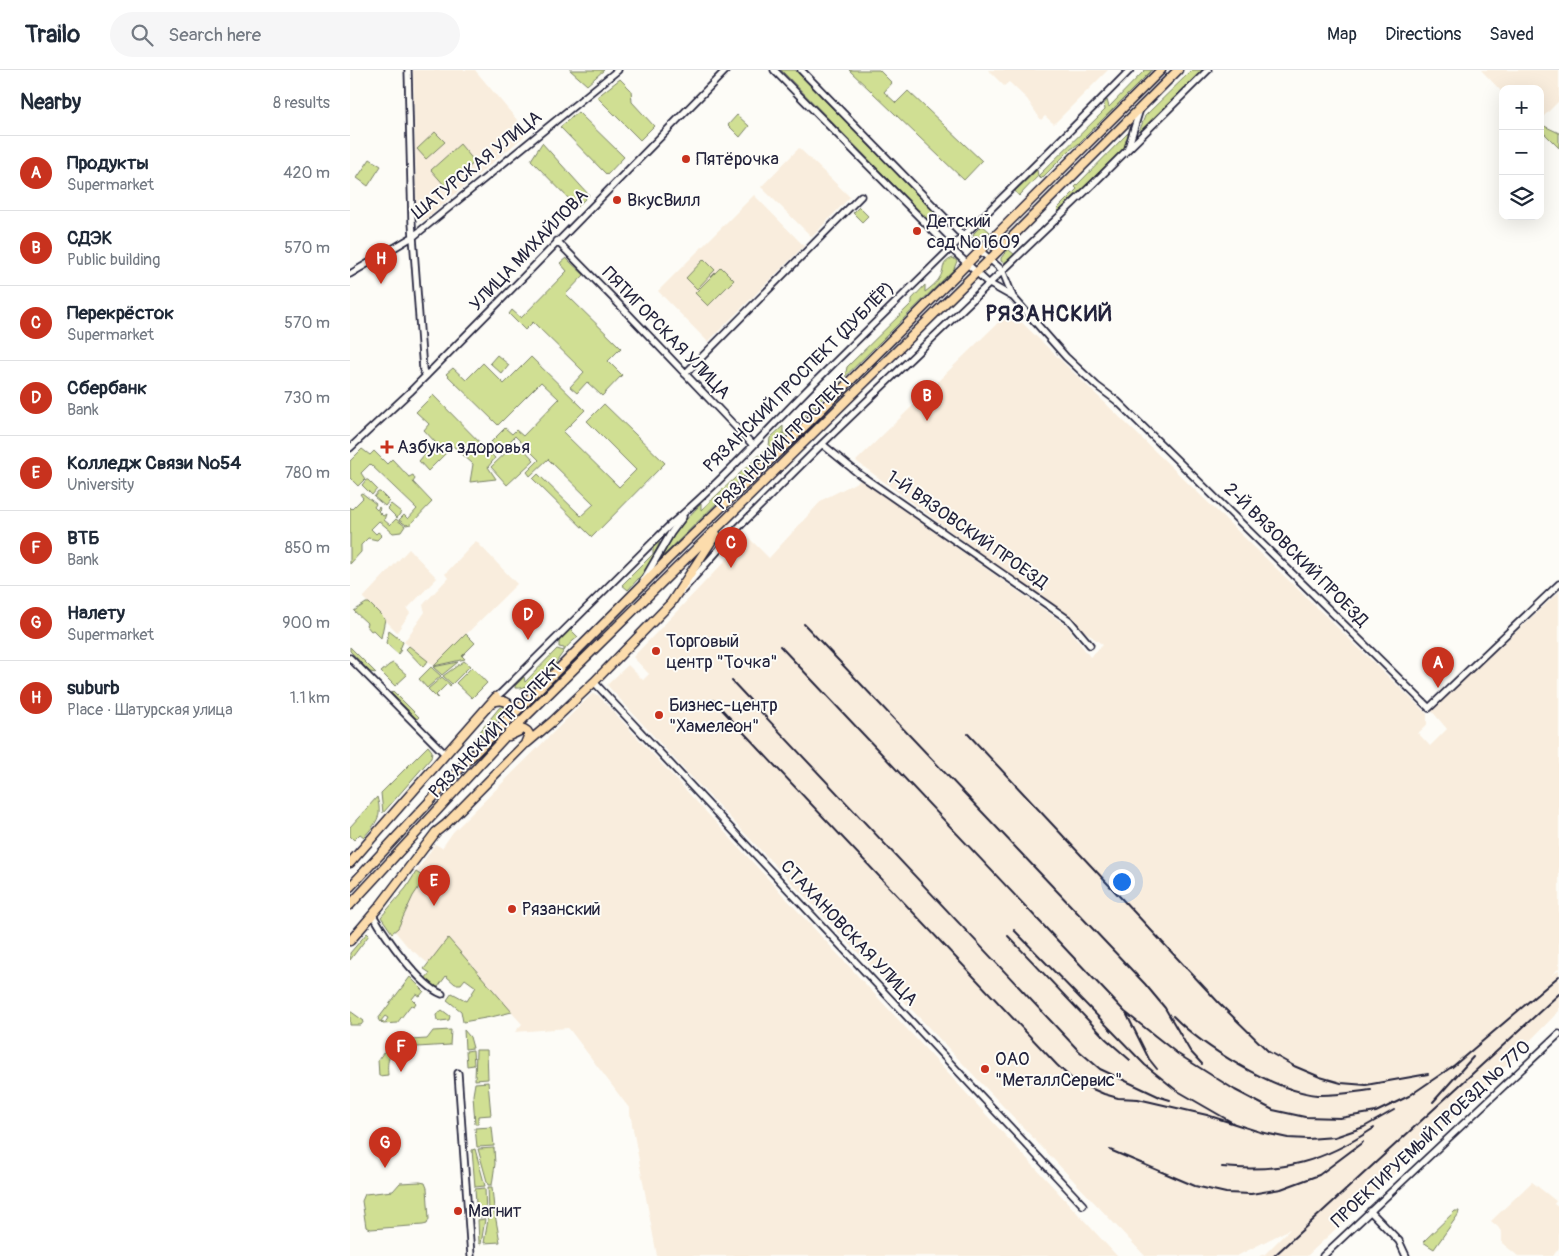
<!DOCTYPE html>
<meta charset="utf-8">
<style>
body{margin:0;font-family:Pangolin,sans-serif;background:#f6f6f7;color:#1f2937}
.controls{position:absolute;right:15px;top:15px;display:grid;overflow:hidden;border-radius:10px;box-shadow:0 5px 20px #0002}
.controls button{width:45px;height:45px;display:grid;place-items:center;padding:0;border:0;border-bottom:1px solid #e0e1e3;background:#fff;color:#1f2937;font:25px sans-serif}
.you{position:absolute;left:771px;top:811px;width:18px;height:18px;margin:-12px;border:4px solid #fff;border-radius:50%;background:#1a73e8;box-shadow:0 0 0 8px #1a73e833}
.badge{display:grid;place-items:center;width:32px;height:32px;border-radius:50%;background:#c8321e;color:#fff;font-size:16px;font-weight:700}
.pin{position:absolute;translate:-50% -41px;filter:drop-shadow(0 1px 2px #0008)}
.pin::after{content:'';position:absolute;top:26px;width:18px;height:15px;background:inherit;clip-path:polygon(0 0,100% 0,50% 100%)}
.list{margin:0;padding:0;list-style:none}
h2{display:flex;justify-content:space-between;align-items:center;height:65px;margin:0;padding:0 20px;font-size:21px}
h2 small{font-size:16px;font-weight:400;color:#747a83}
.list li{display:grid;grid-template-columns:32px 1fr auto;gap:15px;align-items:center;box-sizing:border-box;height:75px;padding:0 20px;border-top:1px solid #e0e1e3}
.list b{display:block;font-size:19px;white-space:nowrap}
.list p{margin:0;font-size:16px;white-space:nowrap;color:#747a83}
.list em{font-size:16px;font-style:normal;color:#747a83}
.icon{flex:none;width:28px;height:28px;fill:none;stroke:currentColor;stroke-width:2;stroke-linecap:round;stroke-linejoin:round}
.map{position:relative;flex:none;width:1209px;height:1186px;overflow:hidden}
header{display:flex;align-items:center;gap:30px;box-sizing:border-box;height:70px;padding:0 25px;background:#fff;border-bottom:1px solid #e0e1e3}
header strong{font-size:24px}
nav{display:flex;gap:28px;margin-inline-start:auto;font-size:18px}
.search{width:350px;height:45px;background:#f6f6f7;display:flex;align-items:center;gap:12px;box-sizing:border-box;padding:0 18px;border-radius:28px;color:#747a83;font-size:19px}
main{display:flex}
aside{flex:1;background:#fff}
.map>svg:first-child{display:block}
.built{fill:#f9eddd}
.green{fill:#d0df93;stroke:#798067}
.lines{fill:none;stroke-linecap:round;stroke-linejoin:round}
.minor-casing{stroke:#22223b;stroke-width:9}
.major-casing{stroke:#22223b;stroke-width:11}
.minor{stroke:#fdfcf7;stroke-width:5.5}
.major{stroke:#fcdcac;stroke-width:8}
.rail{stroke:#22223b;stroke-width:2}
.poi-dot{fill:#c8321e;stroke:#fdfcf7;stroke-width:2}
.labels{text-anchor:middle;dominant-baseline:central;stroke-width:4;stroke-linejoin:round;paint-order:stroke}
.poi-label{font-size:18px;fill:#22223b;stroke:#fdfcf7;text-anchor:start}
.street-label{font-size:18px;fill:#22223b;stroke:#fdfcf7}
.district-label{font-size:22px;font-weight:bold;letter-spacing:1px;fill:#22223b;stroke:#fdfcf7}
</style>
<header>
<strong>Trailo</strong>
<div class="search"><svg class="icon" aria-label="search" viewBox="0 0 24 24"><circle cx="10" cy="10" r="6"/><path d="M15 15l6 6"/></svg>Search here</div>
<nav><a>Map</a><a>Directions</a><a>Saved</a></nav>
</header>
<main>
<aside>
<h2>Nearby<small>8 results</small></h2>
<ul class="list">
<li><span class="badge">A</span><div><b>Продукты</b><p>Supermarket</p></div><em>420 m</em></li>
<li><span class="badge">B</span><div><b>СДЭК</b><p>Public building</p></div><em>570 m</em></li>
<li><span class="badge">C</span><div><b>Перекрёсток</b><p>Supermarket</p></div><em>570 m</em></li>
<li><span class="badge">D</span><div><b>Сбербанк</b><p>Bank</p></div><em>730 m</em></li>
<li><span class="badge">E</span><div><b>Колледж Связи №54</b><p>University</p></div><em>780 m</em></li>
<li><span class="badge">F</span><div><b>ВТБ</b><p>Bank</p></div><em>850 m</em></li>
<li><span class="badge">G</span><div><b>Налету</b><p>Supermarket</p></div><em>900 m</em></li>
<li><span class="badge">H</span><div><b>suburb</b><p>Place · Шатурская улица</p></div><em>1.1 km</em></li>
</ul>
</aside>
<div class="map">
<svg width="1209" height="1186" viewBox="0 0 1209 1186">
<rect width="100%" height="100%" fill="#fdfcf7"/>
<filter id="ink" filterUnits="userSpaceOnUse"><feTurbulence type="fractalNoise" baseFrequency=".02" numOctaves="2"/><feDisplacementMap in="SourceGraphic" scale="10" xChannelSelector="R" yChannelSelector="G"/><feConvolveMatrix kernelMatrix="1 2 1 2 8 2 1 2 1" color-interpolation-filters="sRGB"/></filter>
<g filter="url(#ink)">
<path class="built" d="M63 0H125L178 63 73 151 67 150Z
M638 0H758L704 54 695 46 691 50 677 29 659 12 654 16Z
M1131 0H1209V31L1190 50V19H1153V23Z
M449 78 500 127 462 167 411 117Z
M404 125 454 176 358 272 308 221Z
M660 241 1077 644V655L1068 663 1080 676 1097 659 1081 640 1209 522V898L1201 906 1209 900V941L1117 1035 957 1186H909L915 1184 940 1159 887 1186H795L330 695 257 615 278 595 293 610 299 604 283 587 398 467 419 488 472 430 511 410 717 556 740 587 753 575 506 391Z
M126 471 167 514 84 596 54 572 75 542 73 535 98 508 95 504Z
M59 479 87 508 57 539 60 543 47 562 13 528Z
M242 624 248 625 767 1186H307L279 1038 220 960 218 958 165 962 172 954 97 871 79 894 58 877 33 847 52 824 85 774 92 778 103 762Z
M1182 1112 1206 1131 1204 1134 1209 1138V1178L1203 1186H1168L1152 1173V1163L1148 1157 1141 1151Z"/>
<path class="green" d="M220 0H254L237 15Z
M431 0H445L590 148 583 155Z
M499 0H529L542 13 534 22 546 33 558 21 632 91 614 110Z
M795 0H802L728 74 720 80 691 109 688 106 669 126 665 121 687 100 688 106 755 40 754 34 757 30 759 37Z
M842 0H853L789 62 795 46Z
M270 9 281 20 282 32 304 56 290 70 247 27Z
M228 42 274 87 257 105 210 57Z
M387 45 399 56 390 67 378 55Z
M1190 54 1209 63V78L1190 59Z
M85 62 95 72 76 89 67 79Z
M778 63 779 65 774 78 709 141 707 139 727 119 725 117Z
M192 73 239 125 227 137 181 90Z
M110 74 125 92 96 117 81 100Z
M20 89 31 96 18 116 7 108Z
M509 137 518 146 512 152 503 143Z
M632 155 640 162 634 167 623 166 624 163Z
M658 179 665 185 654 193 651 191V188Z
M216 188 234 205 216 224 271 278 258 291 272 305 252 326 237 312 227 323 220 317 234 302 183 252 175 260 159 244 162 240 171 248 217 201 210 193Z
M603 188 607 191 604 199 312 487C323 464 333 452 351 434V440L419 376 420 368 433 356V364L496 302 497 297 562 233V229L575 215V222C580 218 587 213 590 207 595 199 590 193 603 188Z
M354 189 365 200 347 219 336 208Z
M371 197 384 210 358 236 345 223Z
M147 285 159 295 152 304 140 293Z
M181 287 235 340 213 362 269 417 286 400 237 351 254 334 315 393 242 467 183 409 188 404 231 446 244 434 198 389 180 406 177 402 189 390 165 366 150 381 141 372 155 358 162 364 166 360 173 366 209 329 191 312 148 355 96 304 103 298 116 310 133 293 154 314Z
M83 325 145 388 138 397 146 409 120 412 123 394 103 376 78 401 69 391 85 372 74 360 79 354 66 342Z
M167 372 184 390 157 415 141 397Z
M12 379 20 385 24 381 37 394 42 389 59 407 63 405 65 409 63 412 82 432 61 454 56 455 49 450 54 445 58 449 67 439 20 394 11 403 15 409 8 416 0 408V391Z
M16 410H18L27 419 22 425 12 415Z
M28 422H30L39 431 35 436 24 427Z
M12 423 26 434 24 437 27 440 29 437 30 439 28 441 33 446 36 444 34 450 40 455 46 449 55 456 51 462 43 463 29 451 21 459 26 464 28 462 32 465 27 470 18 468 11 475V482L0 494V437L2 439 13 428 10 424Z
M41 434 51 442 47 448 37 438Z
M310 472 297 499 278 520 272 515 303 484V477Z
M16 533H19L35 549 31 568 23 560 21 561 16 555 17 553 4 541Z
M220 559 228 567C224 570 219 574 216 578 204 595 190 620 165 618V616L174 607 175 612 207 579 214 581V578L209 577V570Z
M39 561 53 572 50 579 51 580 48 584 36 573Z
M116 564 125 573 112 586 115 589 84 596Z
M59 576 78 591 73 597 56 579Z
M0 577 26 603 20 602 0 581Z
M114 591 120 596 102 614 93 606Z
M108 592 92 605 83 597Z
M43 593 57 605 45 616 31 602 39 595Z
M81 597 91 606 77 618 69 609Z
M122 597 137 613 122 628 106 613Z
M92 607 101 615 100 616 97 614 86 625 88 627 87 628 78 619Z
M43 621 69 647 67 649 41 623Z
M152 636 155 639 146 652 112 684 149 638Z
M78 676 82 681 81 688 33 743 31 723Z
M27 727C33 747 26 753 14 767L10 764 4 770 0 766V757Z
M66 802 75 808 63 826 48 858 42 863 31 847 56 818Z
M17 863 19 865 0 890V883Z
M98 868 162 942 141 947 113 952 111 941 97 930 102 923 117 931 126 917 115 909 111 914H105L96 906 88 917 84 918 74 910 80 903 74 899Z
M60 907 74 921 70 926 66 924 62 929 66 933 64 936 61 935 47 953 33 954 31 952 32 951 35 953 38 948 35 946 30 952 28 949Z
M92 940 100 946 99 950 90 951 87 950 86 945Z
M0 941 14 951 11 955H0Z
M101 960 100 975 51 978C37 983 37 993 38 1005L29 1006 28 990 42 971 77 969 83 961Z
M114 960 120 967 123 978 115 979Z
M123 980 124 995 117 996 116 981Z
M126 980H137L138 1009 125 1010Z
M138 1012 141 1045 128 1046V1054H125L123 1025 125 1013Z
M142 1057 144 1076 127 1077 125 1058Z
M42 1067 41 1071 37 1074H26L25 1068Z
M144 1078 145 1094 142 1115H138L128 1079Z
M125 1079 135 1116 125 1117 122 1080Z
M70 1112 75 1113 77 1118 79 1149 77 1154 73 1155 21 1159 16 1157 12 1131 15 1124 43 1121 50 1113Z
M138 1117H142L144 1139 150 1172 134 1173 139 1144Z
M135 1118 136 1147 127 1148 125 1119Z
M1105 1141H1109L1108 1145 1084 1179 1073 1172Z
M135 1149 131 1174 129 1173 128 1150Z"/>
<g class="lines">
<defs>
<path id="minor" d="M58 0 62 153 73 300 76 306
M424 0 595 173 638 213 663 227 716 287 747 316 767 331 1079 638 1209 514
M451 0 609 162 652 200 663 227
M778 78 790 39
M582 160 595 148
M207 171 263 228 403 375
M0 204 64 166 268 0
M335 304 511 126
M472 374 509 404 719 550 740 575
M0 378 60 322 146 235 376 0
M293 511 321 463 333 447
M332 521 388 458 472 374 744 113 858 0
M0 588 95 684
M244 612 733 1135
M146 627 152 622 320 455C376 408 424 352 476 301 577 201 680 102 780 0
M23 845C35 866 70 916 92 924
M108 1003 121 1186
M1020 1141 1049 1171 1056 1186
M973 1186 1209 964"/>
<path id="major" d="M141 633C148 630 154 629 160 635L161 641 157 649
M177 673 203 651 244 612 321 533 366 464
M0 793 146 627
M0 817 118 690 318 489 455 356 811 0
M0 835 154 668 639 190 828 0
M0 871 29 837 86 762 96 754 175 674 179 664 177 661 174 659 159 666"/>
</defs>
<use href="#minor" class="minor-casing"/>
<use href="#major" class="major-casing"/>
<use href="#minor" class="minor"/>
<use href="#major" class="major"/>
<path class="rail" d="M454 554 795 914 815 938 840 981 852 994
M430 576 775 942 828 984 885 1020 923 1040 955 1047 990 1048 1026 1042 1059 1026 1106 994
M382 611 728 980 750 999 810 1027 820 1030
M363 630 707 995 724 1011 754 1024 768 1028 788 1029 857 1045 885 1054
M618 664 869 933 919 982 944 996 970 1007 991 1013 1016 1015 1078 1004
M664 860 795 995 826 1020 885 1054 910 1062 938 1068 958 1069 985 1067 1014 1057 1044 1040
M658 866 756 969 780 990
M777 945 799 989 807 999
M823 946C853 977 924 1021 967 1025 984 1026 1004 1022 1021 1020
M1101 998 1209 906
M1083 1032 1123 987
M760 1080 845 1116 876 1123 901 1124 931 1119 969 1105 1013 1072
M872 1097C933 1103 973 1092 1024 1058
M924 1186 1209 924"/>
</g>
</g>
<g class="poi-dot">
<circle cx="336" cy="89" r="5"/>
<circle cx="267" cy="130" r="5"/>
<circle cx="567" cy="161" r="5"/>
<path d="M34.5 369.5h5v5h5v5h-5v5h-5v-5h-5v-5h5z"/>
<circle cx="306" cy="581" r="5"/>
<circle cx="309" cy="645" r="5"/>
<circle cx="162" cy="839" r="5"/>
<circle cx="635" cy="999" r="5"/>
<circle cx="108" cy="1141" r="5"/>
</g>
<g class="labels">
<g class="poi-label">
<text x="346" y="89">Пятёрочка</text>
<text x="277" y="130">ВкусВилл</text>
<text x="577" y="151">Детский<tspan x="577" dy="21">сад №1609</tspan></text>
<text x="47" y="377">Азбука здоровья</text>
<text x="316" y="571">Торговый<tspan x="316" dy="21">центр "Точка"</tspan></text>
<text x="319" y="635">Бизнес-центр<tspan x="319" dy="21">"Хамелеон"</tspan></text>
<text x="172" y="839">Рязанский</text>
<text x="645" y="989">ОАО<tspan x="645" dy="21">"МеталлСервис"</tspan></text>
<text x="118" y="1141">Магнит</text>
</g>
<g class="street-label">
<text transform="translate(127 95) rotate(-39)">ШАТУРСКАЯ УЛИЦА</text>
<text transform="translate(179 180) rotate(-46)">УЛИЦА МИХАЙЛОВА</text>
<text transform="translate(316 263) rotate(46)">ПЯТИГОРСКАЯ УЛИЦА</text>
<text transform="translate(449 307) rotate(-45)">РЯЗАНСКИЙ ПРОСПЕКТ (ДУБЛЁР)</text>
<text transform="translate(433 372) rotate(-45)">РЯЗАНСКИЙ ПРОСПЕКТ</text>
<text transform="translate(617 460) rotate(35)">1-Й ВЯЗОВСКИЙ ПРОЕЗД</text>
<text transform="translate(946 485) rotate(45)">2-Й ВЯЗОВСКИЙ ПРОЕЗД</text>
<text transform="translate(146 659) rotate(-46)">РЯЗАНСКИЙ ПРОСПЕКТ</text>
<text transform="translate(499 863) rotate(47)">СТАХАНОВСКАЯ УЛИЦА</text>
<text transform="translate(1081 1064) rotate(-43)">ПРОЕКТИРУЕМЫЙ ПРОЕЗД № 770</text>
</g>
<g class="district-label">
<text x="699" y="244">РЯЗАНСКИЙ</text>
</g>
</g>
</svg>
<div class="controls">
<button>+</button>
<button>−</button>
<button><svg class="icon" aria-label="layers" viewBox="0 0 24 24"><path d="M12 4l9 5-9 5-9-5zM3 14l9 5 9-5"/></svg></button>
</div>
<div class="you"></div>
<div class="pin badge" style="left:1088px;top:618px">A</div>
<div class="pin badge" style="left:577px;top:351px">B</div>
<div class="pin badge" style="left:381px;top:498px">C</div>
<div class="pin badge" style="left:178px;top:570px">D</div>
<div class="pin badge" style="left:84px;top:836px">E</div>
<div class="pin badge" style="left:51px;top:1002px">F</div>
<div class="pin badge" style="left:35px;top:1098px">G</div>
<div class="pin badge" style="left:31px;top:214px">H</div>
</div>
</main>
